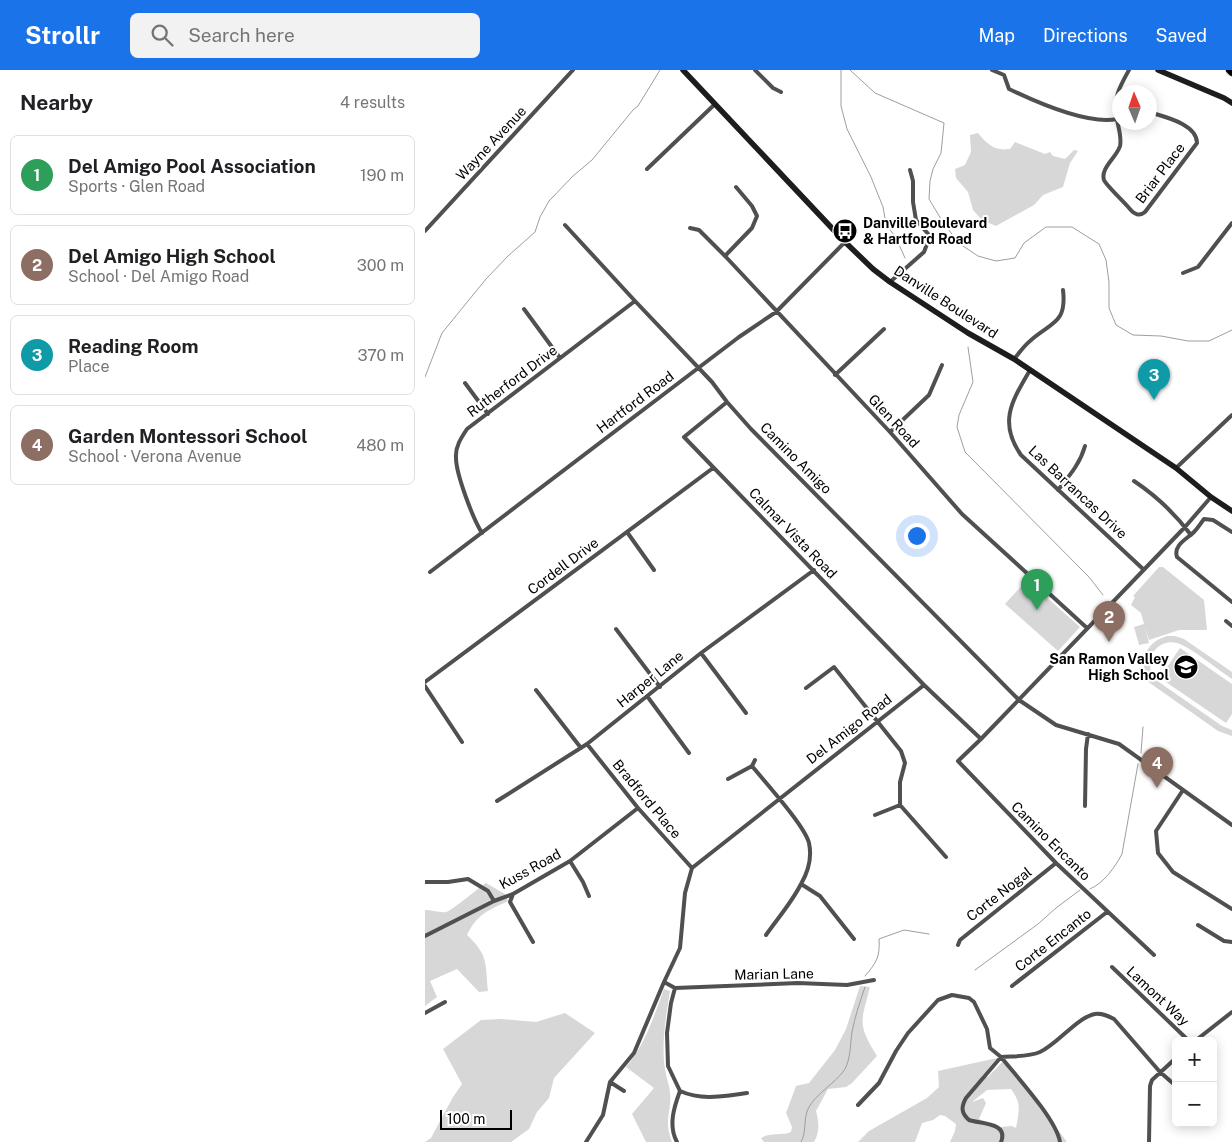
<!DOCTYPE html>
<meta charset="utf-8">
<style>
body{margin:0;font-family:"Public Sans",sans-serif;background:#f2f2f2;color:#202124}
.controls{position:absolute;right:15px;bottom:15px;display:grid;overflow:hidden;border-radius:8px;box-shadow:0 2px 12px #0003}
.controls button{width:45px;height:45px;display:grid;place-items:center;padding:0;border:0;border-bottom:1px solid #e0e0e0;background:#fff;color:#202124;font:25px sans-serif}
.compass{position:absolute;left:687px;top:15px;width:45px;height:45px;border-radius:50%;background:#fff;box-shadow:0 2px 12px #0003;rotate:358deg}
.scale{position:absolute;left:15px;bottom:12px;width:72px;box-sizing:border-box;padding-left:5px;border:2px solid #000;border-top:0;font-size:14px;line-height:18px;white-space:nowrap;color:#000;-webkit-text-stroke:4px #fff;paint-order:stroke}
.you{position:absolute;left:491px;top:465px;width:18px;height:18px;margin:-12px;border:4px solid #fff;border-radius:50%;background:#1a73e8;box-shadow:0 0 0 8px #1a73e833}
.badge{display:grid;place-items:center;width:32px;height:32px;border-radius:50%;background:#1a73e8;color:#fff;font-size:16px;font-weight:700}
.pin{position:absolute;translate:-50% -41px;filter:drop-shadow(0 1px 2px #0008)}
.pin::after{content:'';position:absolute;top:26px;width:18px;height:15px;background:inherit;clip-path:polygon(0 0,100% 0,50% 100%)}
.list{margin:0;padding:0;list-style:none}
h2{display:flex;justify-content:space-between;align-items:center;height:65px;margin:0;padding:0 20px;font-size:21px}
h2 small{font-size:16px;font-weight:400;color:#757577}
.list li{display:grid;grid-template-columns:32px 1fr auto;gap:15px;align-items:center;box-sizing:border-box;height:80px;margin:0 10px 10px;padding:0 10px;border:1px solid #e0e0e0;border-radius:8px}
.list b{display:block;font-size:19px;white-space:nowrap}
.list p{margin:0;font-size:16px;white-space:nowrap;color:#757577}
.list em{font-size:16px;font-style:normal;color:#757577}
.icon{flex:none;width:28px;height:28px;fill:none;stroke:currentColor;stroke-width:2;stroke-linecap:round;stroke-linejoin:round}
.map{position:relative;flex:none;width:807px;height:1072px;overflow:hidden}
header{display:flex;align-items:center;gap:30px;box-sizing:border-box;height:70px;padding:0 25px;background:#1a73e8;color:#fff}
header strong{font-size:24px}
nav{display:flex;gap:28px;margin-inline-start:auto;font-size:18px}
.search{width:350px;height:45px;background:#f2f2f2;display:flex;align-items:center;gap:12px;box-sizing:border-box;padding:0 18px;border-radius:8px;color:#757577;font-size:19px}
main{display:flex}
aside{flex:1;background:#fff}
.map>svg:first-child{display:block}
.green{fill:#d7d7d7;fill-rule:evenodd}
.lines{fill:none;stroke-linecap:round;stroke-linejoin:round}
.stream{stroke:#9e9e9e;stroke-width:1}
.highway-casing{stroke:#dbdbdb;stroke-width:10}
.street{stroke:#505050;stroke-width:4}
.secondary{stroke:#1d1d1d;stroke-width:5.5}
.highway{stroke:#000;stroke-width:8}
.labels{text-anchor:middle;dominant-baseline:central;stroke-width:4;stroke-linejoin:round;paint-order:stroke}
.street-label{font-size:14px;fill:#000;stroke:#fff}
.poi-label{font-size:14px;font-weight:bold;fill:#000;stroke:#fff;text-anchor:start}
</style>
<header>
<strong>Strollr</strong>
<div class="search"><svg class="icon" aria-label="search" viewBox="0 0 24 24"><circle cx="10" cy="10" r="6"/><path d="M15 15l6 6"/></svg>Search here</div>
<nav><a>Map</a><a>Directions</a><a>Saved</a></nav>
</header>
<main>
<aside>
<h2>Nearby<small>4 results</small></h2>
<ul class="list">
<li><span class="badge" style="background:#2e9e5b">1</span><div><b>Del Amigo Pool Association</b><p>Sports · Glen Road</p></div><em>190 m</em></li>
<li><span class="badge" style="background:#8d6e63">2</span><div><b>Del Amigo High School</b><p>School · Del Amigo Road</p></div><em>300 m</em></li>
<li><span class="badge" style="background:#0f9aa8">3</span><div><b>Reading Room</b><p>Place</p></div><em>370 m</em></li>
<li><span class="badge" style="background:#8d6e63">4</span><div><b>Garden Montessori School</b><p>School · Verona Avenue</p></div><em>480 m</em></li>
</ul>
</aside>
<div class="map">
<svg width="807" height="1072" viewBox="0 0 807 1072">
<rect width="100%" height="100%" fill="#fff"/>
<path class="green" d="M553 63C563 75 569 81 585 79L590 72 620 84 625 82 628 86 640 89 649 80 653 81 645 93 638 117 618 125 609 135 571 156 557 150 548 140 543 122 531 108 530 99 540 95 546 82 545 65Z
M734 497H738L779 530 782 560H754L724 570 720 557 724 573 714 575 709 557 719 554 716 543 706 535 710 527 708 526Z
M602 510 655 557 633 581 580 534Z
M742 566H750L759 569 807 602V609C795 601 764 576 752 573 742 570 731 575 727 585 723 594 725 603 731 610L797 656 807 660V666L793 661 722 611 723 610C713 591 721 572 742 566Z
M755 578 807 614V644L801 653 735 608Z
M61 813 80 824 83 831C64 840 52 844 42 865 64 886 60 893 63 921L54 922 32 899 5 911 12 927 0 936V840C6 840 15 843 21 842 28 840 52 819 61 813Z
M435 916 445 917C436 952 432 954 452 986L427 1013 421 1017 403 1019 391 1041C394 1052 395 1062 389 1072H339L336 1068C346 1062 356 1066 366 1062L367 1057 361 1043 371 1016 384 1013 410 980 421 959Z
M239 919 245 921C241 946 236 974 240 999 241 1007 244 1014 245 1022 247 1043 238 1049 247 1072H221L207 1044 229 1018 201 997C220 975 229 946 239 919Z
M140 943 170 963 129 1008 124 1028 112 1042 104 1059 86 1072H0L6 1068 28 1027 37 1014 18 979 56 950 76 949 111 952Z
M572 988 556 1007H563L580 989 642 1072H525L530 1061 531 1054 520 1046 515 1045 508 1050 497 1053 490 1072H433L444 1061 502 1028 514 1017 513 1001ZM586 1019C597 1034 594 1041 591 1058L587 1056 575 1057 554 1049 561 1033 558 1028 547 1032 562 1020Z"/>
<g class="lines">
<path class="stream" d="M416 0V36L422 59 446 107 458 137 461 154 471 168 480 188
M425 0 450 23 519 53 516 83 508 99 505 111 504 129 519 154 535 174 553 186 571 191 590 188 599 173 621 157H647L674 174 681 190 684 212V238L691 255 708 265 736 266 763 271H784L807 260
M504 221 546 248
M543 277 548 312 534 345 532 357 540 382 664 507 678 525
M0 307 17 263 61 209 83 186 110 162 115 147 124 131 148 106 167 90 208 40 213 36 235 0
M716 683 718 657
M665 819C679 813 690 797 697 784L713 694
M550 900 613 854 631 838 655 820
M440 906C452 892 455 887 454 869L479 860 504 864
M376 1072C382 1062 378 1050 383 1039 390 1024 411 1013 420 999 426 987 425 975 427 962 430 946 435 932 440 917"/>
<defs>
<path id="highway" d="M805 0 807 2"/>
</defs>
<use href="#highway" class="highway-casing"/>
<path class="street" d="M330 0 348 18 356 22
M567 0 579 5 584 19C611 32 662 55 692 49 687 30 695 16 704 0
M694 48 692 49C693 57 697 67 695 76 692 87 675 98 679 110 681 115 699 132 704 138 709 144 714 147 720 142L772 73C772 54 740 47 724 42
M222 99 290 34
M140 155 210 231 287 312 302 332 326 359 594 630 631 655 694 674 807 755
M265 158 274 160 300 186 465 362 537 444 662 558
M0 161 148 0
M300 186 327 158 332 146 327 136 311 117
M758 203 773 197 807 153
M465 212 499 182 505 166 491 150 488 132V111L485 100
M99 239 135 288
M589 289C594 283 599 276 605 271 626 252 642 254 638 220
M605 300C587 331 573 352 596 385L718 499
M410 305 459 259
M40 313 63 344
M302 332 259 367 499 615
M465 362 504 325 517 295
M751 398 807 345
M709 411C730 425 751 445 766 465
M633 420C644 406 655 394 660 376
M202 462 229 500
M807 462 788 450 779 449C776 453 773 458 769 462 762 469 748 475 752 487L807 532
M57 463C48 449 31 404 31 388 30 377 36 368 42 359L210 231
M5 502 314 267 351 242 420 172
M801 551 807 556
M191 559 235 617
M276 583 321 643
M0 612 288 398
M0 616 37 672
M381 618 409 597 476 681 480 693 475 712V735L521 787
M111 620 156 678
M222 626 264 683
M162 674 213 738 267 798
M327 696C340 712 380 756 384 773 387 787 383 802 376 814 367 832 353 848 341 865
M303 709 327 696 330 690
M758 720 731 761 733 783 748 802 807 839
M72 731 162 674 276 583 389 500
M660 736 661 679 663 664
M450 745 475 735
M145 791 158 812 164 826
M0 812H23L43 809 63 821 69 831
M376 814 395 826 429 869
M88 824 85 832 108 872
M773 855 799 871 807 872
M0 866 69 831 88 824 145 791 213 738
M533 875 535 870 631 793
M729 885 631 793 533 691 556 669 760 457 786 427
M687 897 764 971
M587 916 682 842
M250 918 373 913 422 915 449 910
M0 943 20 932
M770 971 807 942
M185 1012 199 1021
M255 1021C277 1031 299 1026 322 1023
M433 1035 454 1013 471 981 483 963 513 930 527 925 544 928 549 932 562 959 565 978 576 987C589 986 604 987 615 982 634 973 651 948 670 944 677 943 683 946 689 949L735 1002 751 1016
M161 1072 178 1045 185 1012 209 983 239 912
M252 1072C243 1056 249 1037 255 1021L243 996 242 963 246 933 250 918 239 912 255 878 260 823 267 798 499 615 556 669
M576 1072C584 1052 555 1054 544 1050 536 1043 536 1037 541 1028L576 987C592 1007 631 1049 635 1072
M724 1072 725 1016 727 1010 751 988"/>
<path class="secondary" d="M258 0 420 172 448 199 465 212 543 263 589 289 751 398 786 427 807 441
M733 0 799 28 807 33"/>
<use href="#highway" class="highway"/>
</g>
<defs>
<symbol id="bus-disc" viewBox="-11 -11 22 22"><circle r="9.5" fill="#000" stroke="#fff"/><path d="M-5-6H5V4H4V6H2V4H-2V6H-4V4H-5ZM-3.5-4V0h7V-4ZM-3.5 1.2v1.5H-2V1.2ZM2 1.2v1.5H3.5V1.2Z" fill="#fff"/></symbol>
<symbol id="school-disc" viewBox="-11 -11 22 22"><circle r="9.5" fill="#000" stroke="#fff"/><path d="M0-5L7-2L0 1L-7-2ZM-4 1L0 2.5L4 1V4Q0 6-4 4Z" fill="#fff"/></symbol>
</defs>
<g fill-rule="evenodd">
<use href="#bus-disc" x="406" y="147" width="28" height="28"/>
<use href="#school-disc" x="747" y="583" width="28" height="28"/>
</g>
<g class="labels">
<g class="street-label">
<text transform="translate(66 73) rotate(-47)">Wayne Avenue</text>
<text transform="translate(735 103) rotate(-53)">Briar Place</text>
<text transform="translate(521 232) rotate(33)">Danville Boulevard</text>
<text transform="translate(87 311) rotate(-37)">Rutherford Drive</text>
<text transform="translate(210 332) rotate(-37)">Hartford Road</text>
<text transform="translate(469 351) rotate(47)">Glen Road</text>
<text transform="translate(371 388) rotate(45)">Camino Amigo</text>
<text transform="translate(653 422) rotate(43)">Las Barrancas Drive</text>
<text transform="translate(368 463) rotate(46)">Calmar Vista Road</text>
<text transform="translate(138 496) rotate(-37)">Cordell Drive</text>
<text transform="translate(225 609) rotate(-39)">Harper Lane</text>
<text transform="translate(424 659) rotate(-38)">Del Amigo Road</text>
<text transform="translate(222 729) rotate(50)">Bradford Place</text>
<text transform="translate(626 771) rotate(45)">Camino Encanto</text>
<text transform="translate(105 799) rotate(-29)">Kuss Road</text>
<text transform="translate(574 824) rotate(-38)">Corte Nogal</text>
<text transform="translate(628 870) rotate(-38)">Corte Encanto</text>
<text transform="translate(349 904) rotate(-1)">Marian Lane</text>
<text transform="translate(733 926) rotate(43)">Lamont Way</text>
</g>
<g class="poi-label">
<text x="438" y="153">Danville Boulevard<tspan x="438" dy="16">&amp; Hartford Road</tspan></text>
<text x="744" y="589" text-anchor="end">San Ramon Valley<tspan x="744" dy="16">High School</tspan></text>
</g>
</g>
</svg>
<div class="controls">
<button>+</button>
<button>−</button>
</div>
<svg class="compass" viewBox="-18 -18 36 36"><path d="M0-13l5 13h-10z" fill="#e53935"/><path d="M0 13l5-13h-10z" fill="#757577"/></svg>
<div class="scale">100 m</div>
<div class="you"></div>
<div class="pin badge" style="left:612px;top:540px;background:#2e9e5b">1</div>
<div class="pin badge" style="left:684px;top:572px;background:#8d6e63">2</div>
<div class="pin badge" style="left:729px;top:330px;background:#0f9aa8">3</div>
<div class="pin badge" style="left:732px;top:718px;background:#8d6e63">4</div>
</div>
</main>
